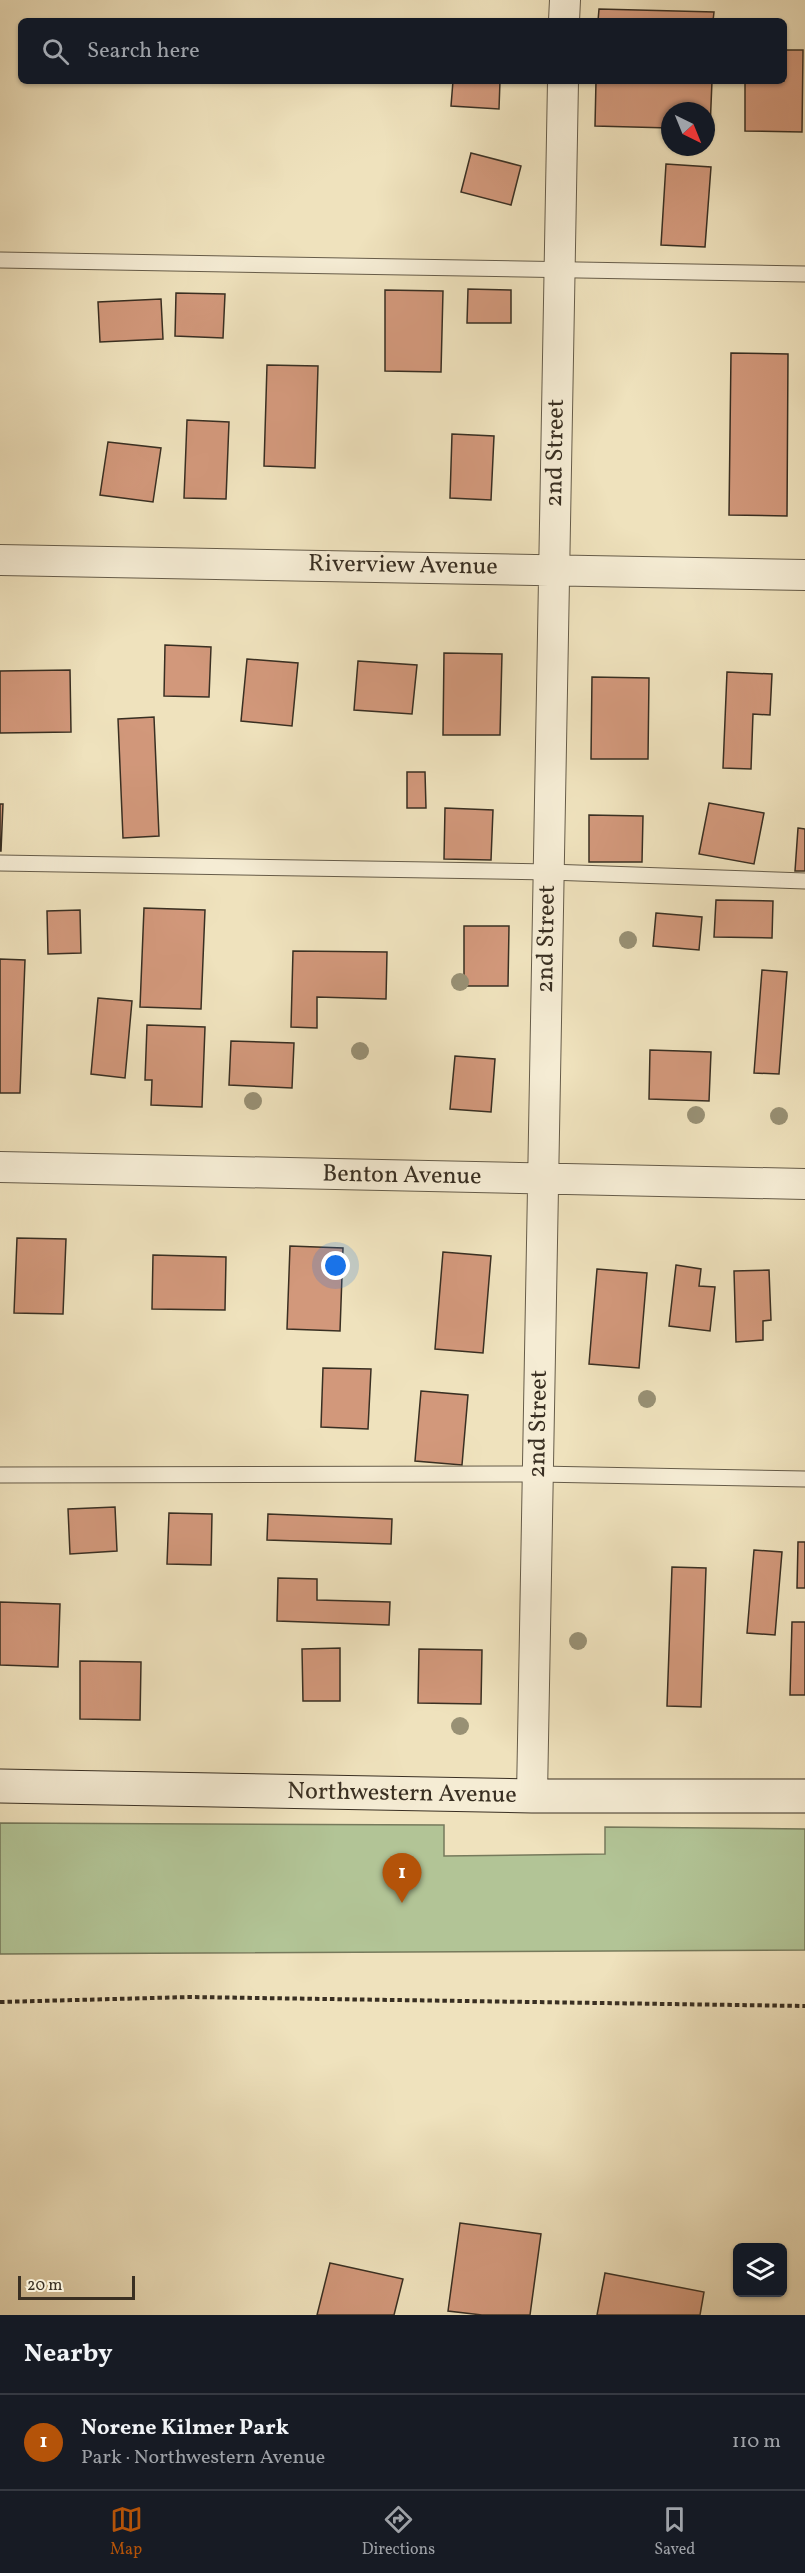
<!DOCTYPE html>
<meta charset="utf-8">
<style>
body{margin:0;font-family:Vollkorn,serif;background:#20242c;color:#f1f3f6}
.controls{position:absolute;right:18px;bottom:18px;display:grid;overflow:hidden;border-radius:9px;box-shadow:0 2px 4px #0004}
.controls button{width:54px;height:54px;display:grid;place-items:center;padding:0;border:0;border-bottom:2px solid #363941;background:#171b24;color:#f1f3f6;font:30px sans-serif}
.compass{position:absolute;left:661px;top:102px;width:54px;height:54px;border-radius:50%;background:#171b24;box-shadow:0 2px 4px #0004;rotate:137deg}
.scale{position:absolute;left:18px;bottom:15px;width:117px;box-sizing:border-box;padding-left:6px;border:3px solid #392f22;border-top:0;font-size:16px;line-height:21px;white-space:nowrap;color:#392f22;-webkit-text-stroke:4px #f5ecd4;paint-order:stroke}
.you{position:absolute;left:336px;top:1266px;width:21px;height:21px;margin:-15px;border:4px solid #fff;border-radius:50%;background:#1a73e8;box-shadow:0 0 0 9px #1a73e833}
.badge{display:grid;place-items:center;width:39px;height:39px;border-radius:50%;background:#b45309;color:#fff;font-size:20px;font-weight:700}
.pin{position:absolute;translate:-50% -50px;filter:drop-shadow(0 2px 3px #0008)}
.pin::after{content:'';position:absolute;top:32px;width:21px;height:18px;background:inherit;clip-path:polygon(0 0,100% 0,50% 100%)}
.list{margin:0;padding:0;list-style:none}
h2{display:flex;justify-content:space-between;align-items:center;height:78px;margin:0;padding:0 24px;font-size:26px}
h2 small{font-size:20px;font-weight:400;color:#9ea1a6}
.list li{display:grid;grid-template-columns:39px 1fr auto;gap:18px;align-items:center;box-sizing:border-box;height:96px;padding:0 24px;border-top:2px solid #363941}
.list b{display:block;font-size:22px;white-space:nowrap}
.list p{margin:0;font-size:20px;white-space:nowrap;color:#9ea1a6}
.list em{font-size:20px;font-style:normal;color:#9ea1a6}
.icon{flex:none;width:33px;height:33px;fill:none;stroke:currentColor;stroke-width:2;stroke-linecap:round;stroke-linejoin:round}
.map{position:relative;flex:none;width:805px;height:2315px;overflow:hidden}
.search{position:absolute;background:#171b24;box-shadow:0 2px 4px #0004;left:18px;right:18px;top:18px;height:66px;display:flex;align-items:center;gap:15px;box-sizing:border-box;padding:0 21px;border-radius:9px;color:#9ea1a6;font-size:22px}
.sheet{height:174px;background:#171b24}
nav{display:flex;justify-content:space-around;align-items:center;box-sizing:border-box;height:84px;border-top:2px solid #363941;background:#171b24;font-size:16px;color:#9ea1a6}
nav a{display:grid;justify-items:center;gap:3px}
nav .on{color:#b45309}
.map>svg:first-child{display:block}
.green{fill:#b2c496;stroke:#767a5c;stroke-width:1.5}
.building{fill:#d2987b;stroke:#392f22;stroke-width:1.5}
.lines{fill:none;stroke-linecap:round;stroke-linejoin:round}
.lane-casing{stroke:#665c49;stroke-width:17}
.street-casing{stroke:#665c49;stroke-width:32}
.secondary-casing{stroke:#392f22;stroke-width:35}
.path{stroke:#392f22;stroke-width:4;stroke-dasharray:4.5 3;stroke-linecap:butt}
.lane{stroke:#f5ecd4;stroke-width:15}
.street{stroke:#f5ecd4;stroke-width:30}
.secondary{stroke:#f5ecd4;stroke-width:33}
.tree{fill:#989074}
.labels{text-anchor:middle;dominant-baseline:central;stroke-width:6;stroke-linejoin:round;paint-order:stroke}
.street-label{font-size:24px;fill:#392f22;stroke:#f5ecd4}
</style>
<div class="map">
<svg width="805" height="2315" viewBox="0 0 805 2315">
<rect width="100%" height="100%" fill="#efe2bd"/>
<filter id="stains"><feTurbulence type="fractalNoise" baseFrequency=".00333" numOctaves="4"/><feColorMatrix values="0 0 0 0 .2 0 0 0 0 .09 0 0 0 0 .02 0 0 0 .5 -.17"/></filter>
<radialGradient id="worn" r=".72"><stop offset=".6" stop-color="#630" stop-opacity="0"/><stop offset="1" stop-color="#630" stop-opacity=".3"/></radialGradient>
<path class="green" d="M0 1823 444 1825V1856L605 1854V1827L805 1829V1950L0 1954Z"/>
<path class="building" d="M599 9 714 12 713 21H598Z
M784 50H803L802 132 745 131V81H784Z
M453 81H500L499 109 451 106Z
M596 81H712L710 129H706V111H670V128L595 126Z
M471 153 521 166 511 205 461 192Z
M666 164 711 167 705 247 661 245Z
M468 289 511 290V323H467Z
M385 290 443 291 441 372 385 371Z
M176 293 225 294 223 338 175 336Z
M161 299 163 339 100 342 98 302Z
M731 353 788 354 787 516 729 515Z
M267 365 318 366 315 468 264 466Z
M187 420 229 422 226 499 184 498Z
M452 434 494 436 491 500 450 498Z
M108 442 161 448 153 502 100 495Z
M165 645 211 647 209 697 164 696Z
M444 653 502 654 500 735H443Z
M247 659 298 663 292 726 241 721Z
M358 661 417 665 412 714 354 710Z
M70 670 71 732 0 733V671Z
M727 672 772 674 770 715 753 714 751 769 723 768Z
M592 677 649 678 648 759H591Z
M154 717 159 836 123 838 118 719Z
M407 772H425L426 808H407Z
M709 803 764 813 754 864 699 854Z
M0 804H3L1 851H0Z
M445 808 493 810 491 860 444 859Z
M589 815 643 816 642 862H589Z
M798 828 805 829V871H795Z
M716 900 773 901 772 938 714 937Z
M144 908 205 910 201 1009 140 1007Z
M80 910 81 953 48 954 47 911Z
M656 913 702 917 699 950 653 946Z
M464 926H509L508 986H464Z
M293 951 387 952 386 999 317 997V1028L291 1027Z
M0 959 25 960 20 1093H0Z
M762 970 787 972 779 1074 754 1073Z
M98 998 132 1001 125 1078 91 1074Z
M147 1025 205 1027 202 1107 151 1105 152 1080H145Z
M231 1041 294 1043 292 1088 229 1085Z
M650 1050 711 1052 709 1101 649 1099Z
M455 1056 495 1059 491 1112 450 1109Z
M17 1238 66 1239 63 1314 14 1313Z
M290 1246 343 1248 340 1331 287 1329Z
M443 1252 491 1256 483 1353 435 1349Z
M153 1255 226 1257 225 1310 152 1309Z
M676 1265 701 1269 699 1286 715 1287 710 1331 669 1326Z
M597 1269 647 1273 639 1368 589 1364Z
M769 1270 771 1320 763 1321V1340L736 1342 734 1271Z
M323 1368 371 1369 368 1429 321 1427Z
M421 1391 468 1395 462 1465 415 1461Z
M115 1507 117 1551 70 1554 68 1509Z
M169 1513 212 1514 211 1565 167 1564Z
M268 1514 392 1519 391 1544 267 1540Z
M798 1542H805V1588H797Z
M754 1550 782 1552 775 1635 747 1633Z
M672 1567 706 1568 701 1707 667 1706Z
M278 1578 317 1579V1600L390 1602 389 1625 277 1621Z
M0 1602 60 1604 58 1667 0 1665Z
M792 1622H805V1695H790Z
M340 1648V1701H303L302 1649Z
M419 1649 482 1650 481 1704 418 1703Z
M80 1661 141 1662 140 1720 80 1719Z
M460 2223 541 2234 530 2315H482L448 2311Z
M330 2263 403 2279 394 2315H317Z
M605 2273 704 2292 700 2315H597Z"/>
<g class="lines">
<defs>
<path id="lane" d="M0 260 805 274
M0 863 549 872 805 881
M0 1475 538 1474 805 1479"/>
<path id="street" d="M564 21 565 0
M0 560 805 575
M0 1167 805 1184
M532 1796 563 81"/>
<path id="secondary" d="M0 1786 532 1796H805"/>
</defs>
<use href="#lane" class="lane-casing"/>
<use href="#street" class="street-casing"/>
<use href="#secondary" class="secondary-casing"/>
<path class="path" d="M0 2002 190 1997 805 2006"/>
<use href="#lane" class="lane"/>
<use href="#street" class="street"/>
<use href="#secondary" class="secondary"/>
</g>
<g class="tree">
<circle cx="628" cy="940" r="9"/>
<circle cx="460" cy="982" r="9"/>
<circle cx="360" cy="1051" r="9"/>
<circle cx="253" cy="1101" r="9"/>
<circle cx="696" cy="1115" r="9"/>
<circle cx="779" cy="1116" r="9"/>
<circle cx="647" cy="1399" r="9"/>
<circle cx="578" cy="1641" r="9"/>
<circle cx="460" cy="1726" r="9"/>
</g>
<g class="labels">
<g class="street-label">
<text transform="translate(556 453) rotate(-89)">2nd Street</text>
<text transform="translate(403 566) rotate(1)">Riverview Avenue</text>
<text transform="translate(547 939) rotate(-89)">2nd Street</text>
<text transform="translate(402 1176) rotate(1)">Benton Avenue</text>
<text transform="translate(539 1424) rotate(-89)">2nd Street</text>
<text transform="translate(402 1794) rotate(1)">Northwestern Avenue</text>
</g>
</g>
<rect width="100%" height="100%" filter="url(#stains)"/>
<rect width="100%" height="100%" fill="url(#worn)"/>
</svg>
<div class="controls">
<button><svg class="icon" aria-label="layers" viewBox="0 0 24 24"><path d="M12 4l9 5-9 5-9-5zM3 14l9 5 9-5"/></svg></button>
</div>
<svg class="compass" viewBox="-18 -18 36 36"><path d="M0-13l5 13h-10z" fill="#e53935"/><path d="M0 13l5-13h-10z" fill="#9ea1a6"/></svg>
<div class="scale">20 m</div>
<div class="you"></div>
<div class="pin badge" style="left:402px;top:1903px">1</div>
<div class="search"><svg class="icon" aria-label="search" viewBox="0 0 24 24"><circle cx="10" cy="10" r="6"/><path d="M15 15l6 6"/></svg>Search here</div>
</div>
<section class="sheet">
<h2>Nearby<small></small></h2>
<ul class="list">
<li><span class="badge">1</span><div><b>Norene Kilmer Park</b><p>Park · Northwestern Avenue</p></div><em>110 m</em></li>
</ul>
</section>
<nav>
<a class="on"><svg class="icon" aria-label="map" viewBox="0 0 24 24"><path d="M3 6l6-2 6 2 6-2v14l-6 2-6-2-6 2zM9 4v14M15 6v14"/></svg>Map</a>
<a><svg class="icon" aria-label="directions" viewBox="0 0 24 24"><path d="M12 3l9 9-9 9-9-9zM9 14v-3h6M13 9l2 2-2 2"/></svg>Directions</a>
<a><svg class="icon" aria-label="saved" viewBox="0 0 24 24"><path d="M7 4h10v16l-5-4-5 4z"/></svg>Saved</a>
</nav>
